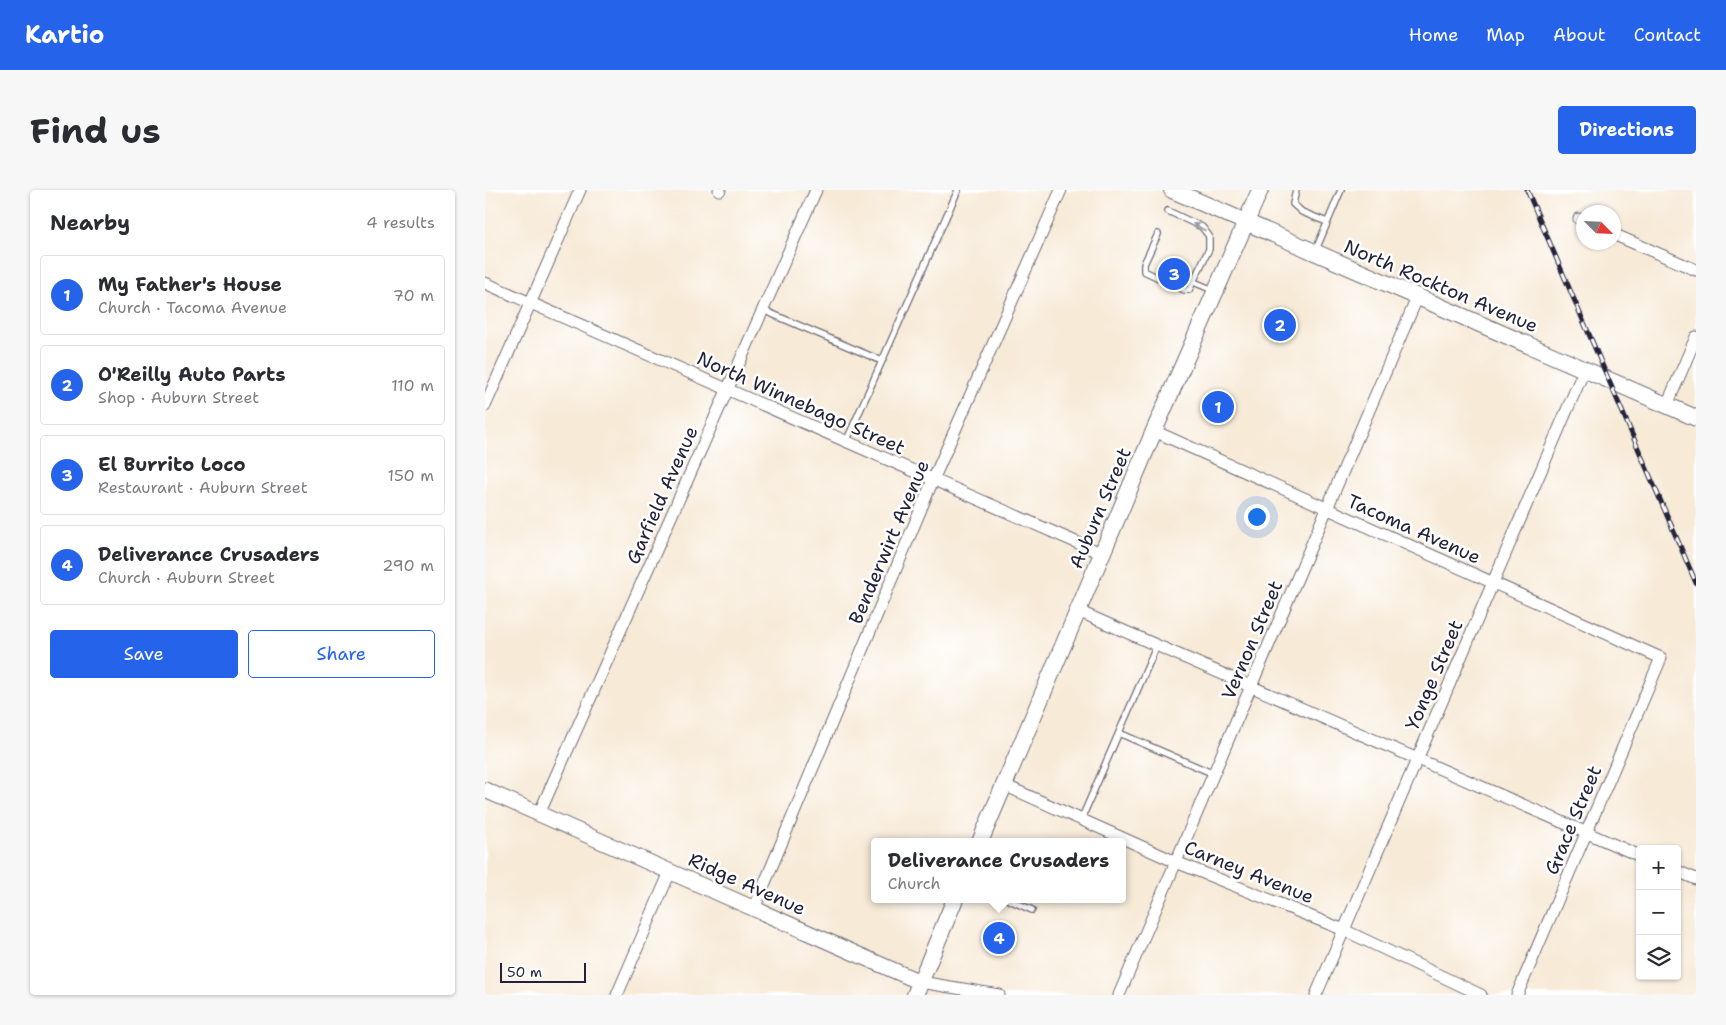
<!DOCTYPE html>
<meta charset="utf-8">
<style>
body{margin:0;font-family:"Shantell Sans",sans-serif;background:#f7f7f7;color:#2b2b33}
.controls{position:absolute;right:15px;bottom:15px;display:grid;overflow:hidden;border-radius:5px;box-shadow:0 1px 4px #0004}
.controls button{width:45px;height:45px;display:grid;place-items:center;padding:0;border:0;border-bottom:1px solid #e1e1e2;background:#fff;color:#2b2b33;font:25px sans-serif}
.compass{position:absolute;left:1091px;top:15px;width:45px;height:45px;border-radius:50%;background:#fff;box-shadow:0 1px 4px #0004;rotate:114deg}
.scale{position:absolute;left:15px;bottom:12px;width:86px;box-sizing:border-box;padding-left:5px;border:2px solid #22223b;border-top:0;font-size:14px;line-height:18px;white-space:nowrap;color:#22223b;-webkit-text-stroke:4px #fff;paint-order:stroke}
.you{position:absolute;left:771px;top:326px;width:18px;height:18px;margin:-12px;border:4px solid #fff;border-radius:50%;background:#1a73e8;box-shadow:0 0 0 8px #1a73e833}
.badge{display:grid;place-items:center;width:32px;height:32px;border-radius:50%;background:#2563eb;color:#fff;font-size:16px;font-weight:700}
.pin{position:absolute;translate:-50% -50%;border:2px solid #fff;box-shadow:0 1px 5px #0006}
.popup{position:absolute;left:386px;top:648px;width:255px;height:65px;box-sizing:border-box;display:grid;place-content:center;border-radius:5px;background:#fff;filter:drop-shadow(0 1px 4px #0005);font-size:16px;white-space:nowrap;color:#7c7c81}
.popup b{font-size:19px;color:#2b2b33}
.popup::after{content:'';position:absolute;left:50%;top:100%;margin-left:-10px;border:10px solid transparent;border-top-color:#fff}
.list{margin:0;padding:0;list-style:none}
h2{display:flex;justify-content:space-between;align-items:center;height:65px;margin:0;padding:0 20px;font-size:21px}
h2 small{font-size:16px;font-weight:400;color:#7c7c81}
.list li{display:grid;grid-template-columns:32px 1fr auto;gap:15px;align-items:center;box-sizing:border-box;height:80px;margin:0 10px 10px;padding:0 10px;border:1px solid #e1e1e2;border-radius:5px}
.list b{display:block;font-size:19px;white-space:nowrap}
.list p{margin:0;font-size:16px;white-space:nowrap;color:#7c7c81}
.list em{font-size:16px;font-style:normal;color:#7c7c81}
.actions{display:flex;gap:10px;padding:15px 20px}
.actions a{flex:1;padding:11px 0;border:1px solid #2563eb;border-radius:5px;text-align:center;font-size:18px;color:#2563eb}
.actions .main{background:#2563eb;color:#fff}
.icon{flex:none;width:28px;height:28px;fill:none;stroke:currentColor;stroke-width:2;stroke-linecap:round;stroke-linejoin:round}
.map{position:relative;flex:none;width:1211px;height:805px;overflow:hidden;border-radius:5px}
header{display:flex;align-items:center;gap:30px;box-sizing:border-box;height:70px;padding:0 25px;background:#2563eb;color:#fff}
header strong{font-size:24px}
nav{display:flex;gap:28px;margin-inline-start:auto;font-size:18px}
.intro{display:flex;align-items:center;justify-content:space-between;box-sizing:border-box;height:120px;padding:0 30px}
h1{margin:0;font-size:35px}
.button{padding:12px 22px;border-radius:5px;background:#2563eb;color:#fff;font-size:18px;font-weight:700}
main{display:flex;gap:30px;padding:0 30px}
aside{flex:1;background:#fff;border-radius:5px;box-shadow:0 1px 4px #0004}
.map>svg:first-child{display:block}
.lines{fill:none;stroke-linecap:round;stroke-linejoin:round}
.service-casing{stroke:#6d6872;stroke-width:8}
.minor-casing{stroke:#6d6872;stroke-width:13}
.tertiary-casing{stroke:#6d6872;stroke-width:17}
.secondary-casing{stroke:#6d6872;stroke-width:18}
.service{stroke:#fff;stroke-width:5.5}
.minor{stroke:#fff;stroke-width:11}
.tertiary{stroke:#fff;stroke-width:15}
.secondary{stroke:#fff;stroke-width:16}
.rail-casing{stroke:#22223b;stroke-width:5}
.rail{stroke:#fff;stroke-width:3;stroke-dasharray:9;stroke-linecap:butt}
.oneway{fill:#9c9ca7}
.labels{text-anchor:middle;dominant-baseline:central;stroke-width:5;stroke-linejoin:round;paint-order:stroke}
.street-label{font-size:19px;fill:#22223b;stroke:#fff}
</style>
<header>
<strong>Kartio</strong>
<nav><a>Home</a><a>Map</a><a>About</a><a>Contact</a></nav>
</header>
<div class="intro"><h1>Find us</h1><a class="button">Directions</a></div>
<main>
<aside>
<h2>Nearby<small>4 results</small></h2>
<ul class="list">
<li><span class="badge">1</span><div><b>My Father's House</b><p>Church · Tacoma Avenue</p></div><em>70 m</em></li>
<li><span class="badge">2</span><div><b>O'Reilly Auto Parts</b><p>Shop · Auburn Street</p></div><em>110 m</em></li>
<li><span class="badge">3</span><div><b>El Burrito Loco</b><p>Restaurant · Auburn Street</p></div><em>150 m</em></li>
<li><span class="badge">4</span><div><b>Deliverance Crusaders</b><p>Church · Auburn Street</p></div><em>290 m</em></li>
</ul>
<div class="actions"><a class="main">Save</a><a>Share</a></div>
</aside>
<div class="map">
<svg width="1211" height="805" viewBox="0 0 1211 805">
<rect width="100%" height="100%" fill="#fff"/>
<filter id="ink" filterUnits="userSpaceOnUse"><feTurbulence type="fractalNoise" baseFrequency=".02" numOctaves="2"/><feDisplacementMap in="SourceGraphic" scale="10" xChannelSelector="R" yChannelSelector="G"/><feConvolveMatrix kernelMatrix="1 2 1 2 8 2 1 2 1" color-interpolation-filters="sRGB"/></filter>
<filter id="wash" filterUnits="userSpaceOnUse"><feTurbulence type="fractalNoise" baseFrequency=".0096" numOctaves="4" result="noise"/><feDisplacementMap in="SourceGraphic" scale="20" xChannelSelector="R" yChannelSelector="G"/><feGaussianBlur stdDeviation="1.12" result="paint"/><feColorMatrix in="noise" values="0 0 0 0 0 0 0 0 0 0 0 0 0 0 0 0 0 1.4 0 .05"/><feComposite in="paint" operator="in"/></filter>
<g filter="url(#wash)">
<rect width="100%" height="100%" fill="#f7ead7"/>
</g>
<g filter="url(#ink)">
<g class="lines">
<defs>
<path id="service" d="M811 0 808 14 817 22 842 32
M673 44 659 74V81L699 100H704L724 59V46L717 37 683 21
M830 62 856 0
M709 92 730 101
M278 120 397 171
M361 252 473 0
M634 543 729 584
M596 630 672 455
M522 709 547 720"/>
<path id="minor" d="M234 0H235
M1094 29 1098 31
M1128 44 1211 80
M0 93 618 364
M1182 215 1211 147
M0 216 95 0
M669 241 1176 468 1032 805
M593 421 1155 666
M519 595 691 672 859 740 996 805
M54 624 331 0
M1192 681 1211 689
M269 719 448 290 576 0
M435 792 514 805
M132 805 185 682
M634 805 932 108
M831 805 1100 178"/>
<path id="tertiary" d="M0 600 435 792"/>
<path id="secondary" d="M687 0 1211 228
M495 652 669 241 775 0
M430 805 470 709"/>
</defs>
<use href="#service" class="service-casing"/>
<use href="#minor" class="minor-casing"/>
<use href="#tertiary" class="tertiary-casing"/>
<use href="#secondary" class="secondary-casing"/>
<use href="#service" class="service"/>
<use href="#minor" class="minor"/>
<use href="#tertiary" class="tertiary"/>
<use href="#secondary" class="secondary"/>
<defs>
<path id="rail" d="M1042 0 1211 393"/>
</defs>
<use href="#rail" class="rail-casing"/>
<use href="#rail" class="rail"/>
</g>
<defs><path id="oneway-solid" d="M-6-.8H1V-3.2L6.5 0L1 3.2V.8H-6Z" transform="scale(1.25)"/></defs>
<use class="oneway" href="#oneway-solid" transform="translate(714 37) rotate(-150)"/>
</g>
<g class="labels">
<g class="street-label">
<text transform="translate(956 96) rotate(23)">North Rockton Avenue</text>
<text transform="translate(316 213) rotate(24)">North Winnebago Street</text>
<text transform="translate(177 305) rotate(-66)">Garfield Avenue</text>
<text transform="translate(615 318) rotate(-67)">Auburn Street</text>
<text transform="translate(929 339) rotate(24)">Tacoma Avenue</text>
<text transform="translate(404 352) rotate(-67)">Benderwirt Avenue</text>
<text transform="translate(767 450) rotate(-67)">Vernon Street</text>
<text transform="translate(949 485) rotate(-67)">Yonge Street</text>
<text transform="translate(1088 630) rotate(-67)">Grace Street</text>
<text transform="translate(764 682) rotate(22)">Carney Avenue</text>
<text transform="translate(262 694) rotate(24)">Ridge Avenue</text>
</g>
</g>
</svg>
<div class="controls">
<button>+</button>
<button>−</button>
<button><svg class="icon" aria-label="layers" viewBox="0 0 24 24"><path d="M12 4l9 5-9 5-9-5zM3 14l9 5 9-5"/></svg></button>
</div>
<svg class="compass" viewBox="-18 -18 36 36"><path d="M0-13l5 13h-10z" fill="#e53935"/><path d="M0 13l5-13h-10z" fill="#7c7c81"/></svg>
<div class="scale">50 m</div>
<div class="you"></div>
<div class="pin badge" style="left:733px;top:217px">1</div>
<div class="pin badge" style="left:795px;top:135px">2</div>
<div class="pin badge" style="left:689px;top:84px">3</div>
<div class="pin badge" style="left:514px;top:748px">4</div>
<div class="popup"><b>Deliverance Crusaders</b>Church</div>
</div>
</main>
